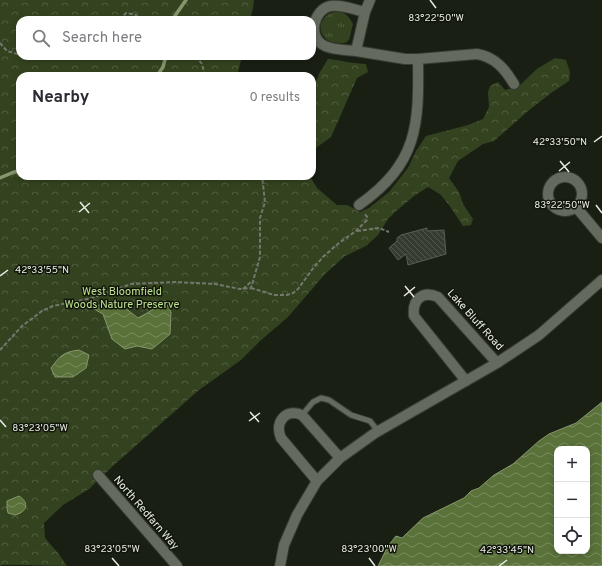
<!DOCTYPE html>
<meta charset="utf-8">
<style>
body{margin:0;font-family:Overpass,sans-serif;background:#f7f7f7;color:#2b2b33}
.controls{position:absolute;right:12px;bottom:12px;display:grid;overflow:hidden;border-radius:8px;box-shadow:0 2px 6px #0003}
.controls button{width:36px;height:36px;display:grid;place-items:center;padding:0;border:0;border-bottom:1px solid #e1e1e2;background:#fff;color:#2b2b33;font:20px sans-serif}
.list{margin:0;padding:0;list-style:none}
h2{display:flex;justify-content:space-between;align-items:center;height:52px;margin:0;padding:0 16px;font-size:17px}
h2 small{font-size:13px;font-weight:400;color:#7c7c81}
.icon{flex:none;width:22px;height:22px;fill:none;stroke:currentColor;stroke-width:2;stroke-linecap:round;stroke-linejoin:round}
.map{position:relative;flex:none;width:602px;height:566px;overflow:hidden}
.search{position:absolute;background:#fff;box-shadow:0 2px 6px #0003;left:16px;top:16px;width:300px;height:44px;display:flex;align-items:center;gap:10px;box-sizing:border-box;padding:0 14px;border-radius:12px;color:#7c7c81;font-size:15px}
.panel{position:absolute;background:#fff;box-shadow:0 2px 6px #0003;left:16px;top:72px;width:300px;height:108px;border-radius:12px}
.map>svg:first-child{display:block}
.grass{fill:url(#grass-tufts)}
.forest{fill:url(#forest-crowns);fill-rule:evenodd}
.water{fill:url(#water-waves);stroke:#85966d;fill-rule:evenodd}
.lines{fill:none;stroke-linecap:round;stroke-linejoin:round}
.stream{stroke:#85966d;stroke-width:3.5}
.building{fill:url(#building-back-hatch);stroke:#595f52}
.service-casing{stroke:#373b34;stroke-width:7}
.minor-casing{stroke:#373b34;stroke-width:12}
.path{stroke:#73776e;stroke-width:2;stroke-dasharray:4 2;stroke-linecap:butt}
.service{stroke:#646a5d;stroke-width:5}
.minor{stroke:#646a5d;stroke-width:10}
.ticks{fill:none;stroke:#e8ebe4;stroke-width:1.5}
.labels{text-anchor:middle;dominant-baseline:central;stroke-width:3;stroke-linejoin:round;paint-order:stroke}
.park-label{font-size:11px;fill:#bee290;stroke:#11160b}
.street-label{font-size:11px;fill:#e8ebe4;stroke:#11160b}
.ticks-label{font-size:10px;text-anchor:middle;fill:#e8ebe4;stroke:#11160b;stroke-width:3;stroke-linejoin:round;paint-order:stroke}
</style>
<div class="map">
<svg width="602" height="566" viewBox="0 0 602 566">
<defs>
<pattern id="grass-tufts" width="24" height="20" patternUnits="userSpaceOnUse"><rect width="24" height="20" fill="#34431f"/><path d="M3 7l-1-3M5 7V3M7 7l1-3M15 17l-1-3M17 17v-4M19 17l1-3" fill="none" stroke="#515e3f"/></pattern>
<pattern id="forest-crowns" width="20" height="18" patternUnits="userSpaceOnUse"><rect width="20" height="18" fill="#34431f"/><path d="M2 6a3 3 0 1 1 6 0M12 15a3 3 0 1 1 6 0" fill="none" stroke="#515e3f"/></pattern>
<pattern id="water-waves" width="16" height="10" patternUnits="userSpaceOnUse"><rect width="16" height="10" fill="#5a713a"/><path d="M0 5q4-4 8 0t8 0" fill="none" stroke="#7a8c60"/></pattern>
<pattern id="building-back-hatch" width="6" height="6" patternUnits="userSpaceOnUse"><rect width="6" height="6" fill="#353b2e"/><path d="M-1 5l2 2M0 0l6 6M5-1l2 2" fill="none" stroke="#52584c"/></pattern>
</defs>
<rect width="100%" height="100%" fill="#1a1f14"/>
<path class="grass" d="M334 12C344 11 349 16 353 24L349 40 345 43C339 43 330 43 326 39 315 29 322 15 334 12Z"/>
<path class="forest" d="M0 0H254L253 8 250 20H20V56H242L237 76H20V176H310L317 188 337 205H347L360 212 369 208 389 192 408 168 416 151 426 136 468 125 483 119 489 107 488 92 490 86 498 82 505 90 519 86 537 69 555 58 566 60 570 72 569 81 551 93 528 111 494 141 483 144 458 161 449 178 459 192 463 204 473 219 471 225 463 226 449 205 440 194 428 187 414 196 395 212 388 219 378 235 366 246 345 256 325 274 288 317 260 341 241 360 199 390 114 465 89 489 63 505 44 523 45 538 58 553 67 566C45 566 23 564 2 565L0 566ZM165 300 152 349 137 346 125 349 108 324 103 314 94 309 125 308 138 318 149 312Z
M328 59C341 60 353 64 366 64L368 72 357 78 331 137 313 150 312 153V91L320 72Z"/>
<path class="water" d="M165 300 171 312 170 334 152 349 137 346 125 349 112 339 103 314 94 309 99 305 110 301 125 308 138 318 149 312Z
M79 350 89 355 86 368 73 377H55L51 368C60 356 63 352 79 350Z
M602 402V566H378L388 546 396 536 402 538 423 518 464 498 471 491 479 488 494 475 513 464 539 441 549 434 576 423ZM557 449H587V551H557Z
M19 496C30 503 27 512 15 515L8 513 7 508V501Z"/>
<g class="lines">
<path class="stream" d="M172 20 186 0
M157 76 163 67 166 56
M29 176 35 178 45 176
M0 178 14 172 20 171"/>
</g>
<path class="building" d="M427 228V231L444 230 446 254 408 265 406 254 398 260 389 248 397 241V238L401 235Z"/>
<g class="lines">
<defs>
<path id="service" d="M302 415 313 402 321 398 329 400 351 415 370 421 378 431"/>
<path id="minor" d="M370 0 365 12 356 51 405 59H418L477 54C495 57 505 69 514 84
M356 51C346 50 334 50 325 46 307 38 313 9 331 6 342 4 355 10 365 12
M548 194a17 17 0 1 1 34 0a17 17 0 1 1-34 0Z
M359 205C418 163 419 126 418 59
M576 207 602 238
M466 381 414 316C412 300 422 290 438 297L497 363
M98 475 177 566
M317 481 281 438C274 422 286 408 302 415L340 458
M280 566 284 545 297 515 317 481 340 458 375 433 497 363 539 335 602 280"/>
</defs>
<use href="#service" class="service-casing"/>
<use href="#minor" class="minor-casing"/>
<path class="path" d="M120 20 126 13 136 15 140 20
M0 43 7 51 20 55
M196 56 202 64 205 76
M357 231 379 228 389 232
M251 288 274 295H287L293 293 298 289 314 267 324 256 339 243 356 231 366 221 367 217 365 214
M243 289 252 281
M0 350 22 326 42 311 53 306 92 298 131 284 175 282 215 284 240 289 251 288 260 257V218L265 202 262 176"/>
<use href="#service" class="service"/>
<use href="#minor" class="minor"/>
</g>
<path class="ticks" d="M430 0 436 8M594 142 602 136M560 161 569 172M559 171 570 162M80 202 89 213M596 205 602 213M79 212 90 203M0 276 8 270M405 286 414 297M404 296 415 287M250 412 259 422M0 420 6 427M249 421 260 413M112 558 119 566M369 558 375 566M499 566 507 560"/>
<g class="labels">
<g class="park-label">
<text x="122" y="292">West Bloomfield<tspan x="122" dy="13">Woods Nature Preserve</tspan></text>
</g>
<g class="street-label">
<text transform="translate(475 320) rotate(48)">Lake Bluff Road</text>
<text transform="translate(146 513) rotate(49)">North Redfarn Way</text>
</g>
</g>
<g class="ticks-label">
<text x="436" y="21">83°22'50"W</text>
<text x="560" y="145">42°33'50"N</text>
<text x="562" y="208">83°22'50"W</text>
<text x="42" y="273">42°33'55"N</text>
<text x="40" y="431">83°23'05"W</text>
<text x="112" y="552">83°23'05"W</text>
<text x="369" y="552">83°23'00"W</text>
<text x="507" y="553">42°33'45"N</text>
</g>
</svg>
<div class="controls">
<button>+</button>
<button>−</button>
<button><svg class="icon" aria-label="locate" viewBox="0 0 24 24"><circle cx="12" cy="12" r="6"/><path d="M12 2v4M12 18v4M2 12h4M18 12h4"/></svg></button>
</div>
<div class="search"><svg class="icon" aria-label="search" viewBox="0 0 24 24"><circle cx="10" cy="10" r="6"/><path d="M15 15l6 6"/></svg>Search here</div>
<section class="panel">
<h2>Nearby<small>0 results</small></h2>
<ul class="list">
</ul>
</section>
</div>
